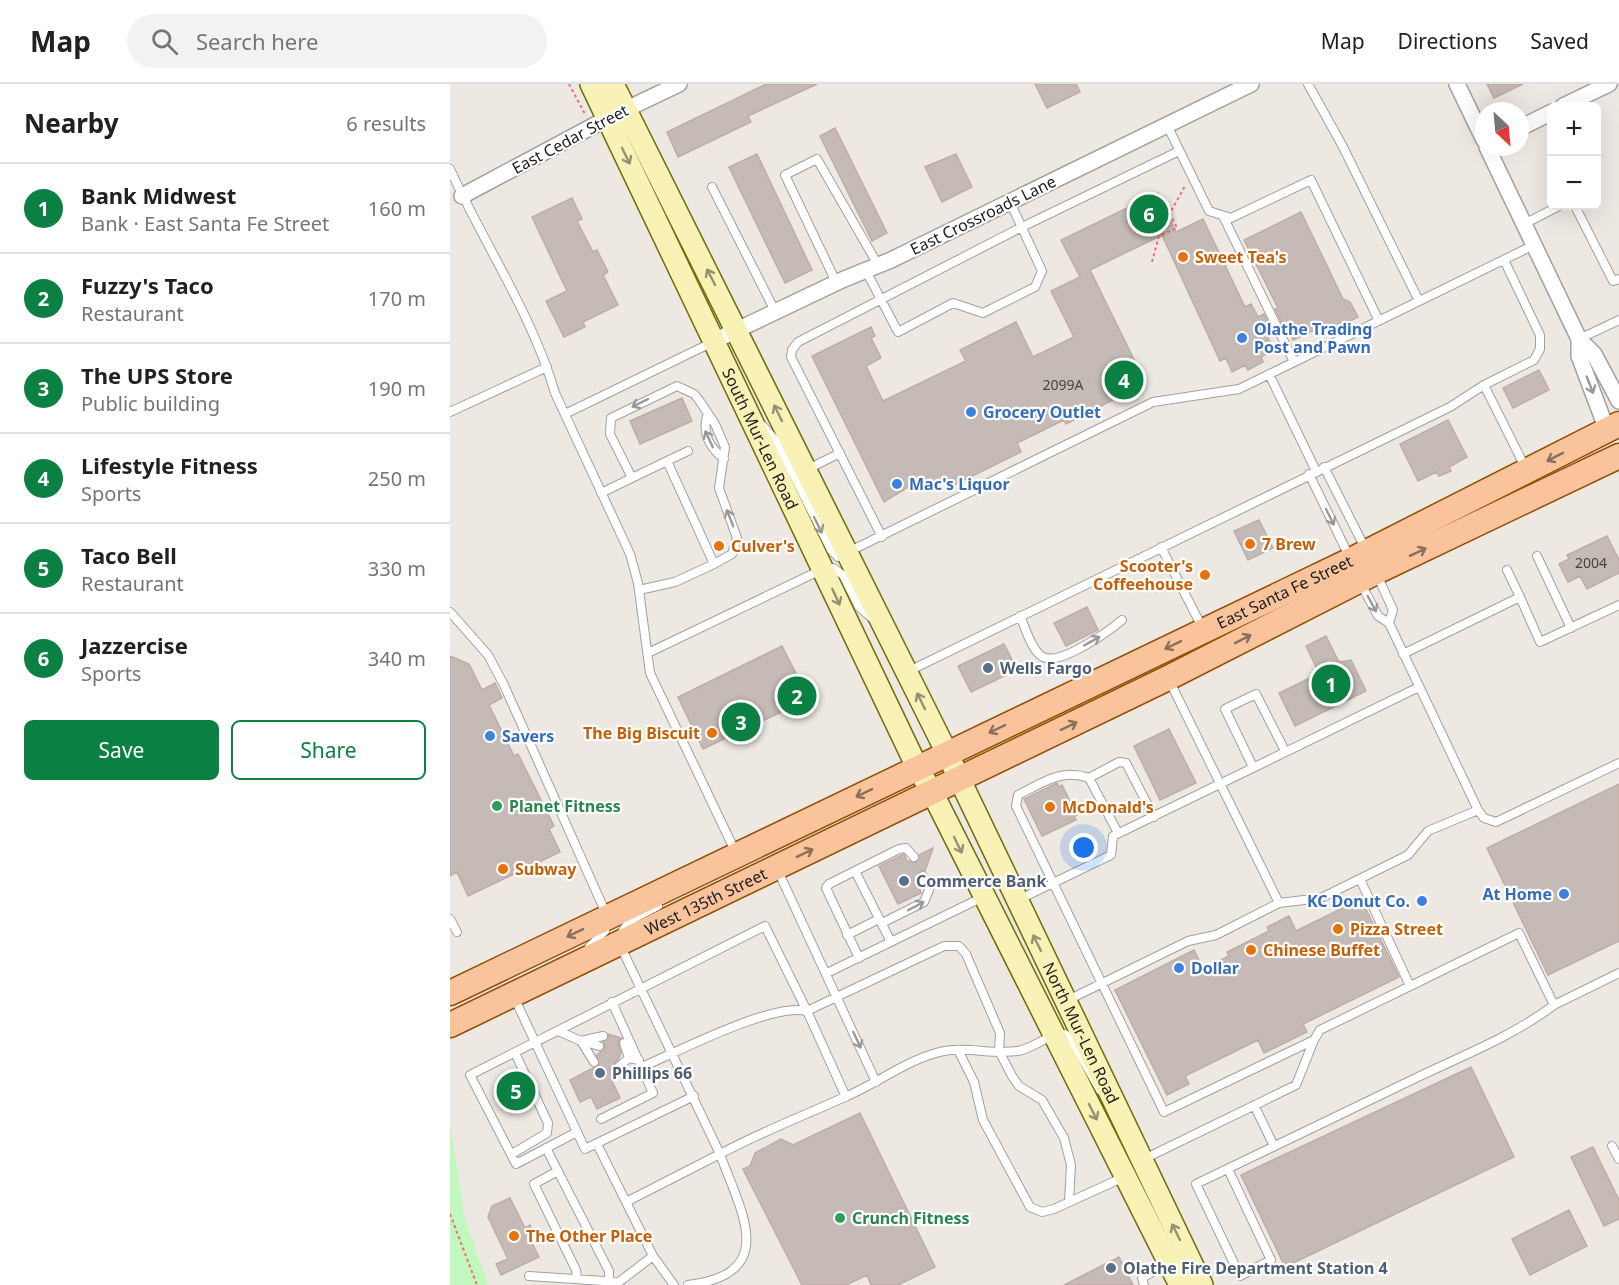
<!DOCTYPE html>
<meta charset="utf-8">
<style>
body{margin:0;font-family:"Noto Sans",sans-serif;background:#f2f2f2;color:#202124}
.controls{position:absolute;right:18px;top:18px;display:grid;overflow:hidden;border-radius:9px;box-shadow:0 6px 24px #0002}
.controls button{width:54px;height:54px;display:grid;place-items:center;padding:0;border:0;border-bottom:2px solid #e0e0e0;background:#fff;color:#202124;font:30px sans-serif}
.compass{position:absolute;left:1025px;top:18px;width:54px;height:54px;border-radius:50%;background:#fff;box-shadow:0 6px 24px #0002;rotate:154deg}
.you{position:absolute;left:634px;top:764px;width:21px;height:21px;margin:-15px;border:4px solid #fff;border-radius:50%;background:#1a73e8;box-shadow:0 0 0 9px #1a73e833}
.badge{display:grid;place-items:center;width:39px;height:39px;border-radius:50%;background:#0b8043;color:#fff;font-size:20px;font-weight:700}
.pin{position:absolute;translate:-50% -50%;border:3px solid #fff;box-shadow:0 2px 6px #0006}
.list{margin:0;padding:0;list-style:none}
h2{display:flex;justify-content:space-between;align-items:center;height:78px;margin:0;padding:0 24px;font-size:26px}
h2 small{font-size:20px;font-weight:400;color:#757577}
.list li{display:grid;grid-template-columns:39px 1fr auto;gap:18px;align-items:center;box-sizing:border-box;height:90px;padding:0 24px;border-top:2px solid #e0e0e0}
.list b{display:block;font-size:22px;white-space:nowrap}
.list p{margin:0;font-size:20px;white-space:nowrap;color:#757577}
.list em{font-size:20px;font-style:normal;color:#757577}
.actions{display:flex;gap:12px;padding:18px 24px}
.actions a{flex:1;padding:14px 0;border:2px solid #0b8043;border-radius:9px;text-align:center;font-size:21px;color:#0b8043}
.actions .main{background:#0b8043;color:#fff}
.icon{flex:none;width:33px;height:33px;fill:none;stroke:currentColor;stroke-width:2;stroke-linecap:round;stroke-linejoin:round}
.map{position:relative;flex:none;width:1169px;height:1201px;overflow:hidden}
header{display:flex;align-items:center;gap:36px;box-sizing:border-box;height:84px;padding:0 30px;background:#fff;border-bottom:2px solid #e0e0e0}
header strong{font-size:28px}
nav{display:flex;gap:33px;margin-inline-start:auto;font-size:21px}
.search{width:420px;height:54px;background:#f2f2f2;display:flex;align-items:center;gap:15px;box-sizing:border-box;padding:0 21px;border-radius:33px;color:#757577;font-size:22px}
main{display:flex}
aside{flex:1;background:#fff}
.map>svg:first-child{display:block}
.park{fill:#c1f8be}
.building{fill:#c5bab5;stroke:#beada5;stroke-width:1.5}
.lines{fill:none;stroke-linecap:round;stroke-linejoin:round}
.service-casing{stroke:#a0a0a0;stroke-width:10}
.minor-casing{stroke:#a0a0a0;stroke-width:18}
.secondary-casing{stroke:#6f6d07;stroke-width:24}
.primary-casing{stroke:#914f03;stroke-width:27}
.path{stroke:#f66a6e;stroke-width:2;stroke-dasharray:3 3;stroke-linecap:butt}
.service{stroke:#fff;stroke-width:8}
.minor{stroke:#fff;stroke-width:15}
.secondary{stroke:#f8f2b6;stroke-width:21}
.primary{stroke:#f9c49b;stroke-width:24}
.oneway{stroke:#959271}
.oneway2{stroke:#999}
.oneway3{stroke:#8a705c}
.food-dot{fill:#e8710a;stroke:#fff;stroke-width:2}
.shop-dot{fill:#3f7fe0;stroke:#fff;stroke-width:2}
.service-dot{fill:#5c6f8a;stroke:#fff;stroke-width:2}
.leisure-dot{fill:#2e9e5b;stroke:#fff;stroke-width:2}
.labels{text-anchor:middle;dominant-baseline:central;stroke-width:4.5;stroke-linejoin:round;paint-order:stroke}
.number-label{font-size:14px;fill:#464442}
.street-label{font-size:16px;fill:#1c1c1c;stroke:#fff}
.food-label{font-size:16px;font-weight:bold;fill:#c56008;stroke:#fff;text-anchor:start}
.shop-label{font-size:16px;font-weight:bold;fill:#366cbe;stroke:#fff;text-anchor:start}
.service-label{font-size:16px;font-weight:bold;fill:#4e5e75;stroke:#fff;text-anchor:start}
.leisure-label{font-size:16px;font-weight:bold;fill:#27864d;stroke:#fff;text-anchor:start}
</style>
<header>
<strong>Map</strong>
<div class="search"><svg class="icon" aria-label="search" viewBox="0 0 24 24"><circle cx="10" cy="10" r="6"/><path d="M15 15l6 6"/></svg>Search here</div>
<nav><a>Map</a><a>Directions</a><a>Saved</a></nav>
</header>
<main>
<aside>
<h2>Nearby<small>6 results</small></h2>
<ul class="list">
<li><span class="badge">1</span><div><b>Bank Midwest</b><p>Bank · East Santa Fe Street</p></div><em>160 m</em></li>
<li><span class="badge">2</span><div><b>Fuzzy's Taco</b><p>Restaurant</p></div><em>170 m</em></li>
<li><span class="badge">3</span><div><b>The UPS Store</b><p>Public building</p></div><em>190 m</em></li>
<li><span class="badge">4</span><div><b>Lifestyle Fitness</b><p>Sports</p></div><em>250 m</em></li>
<li><span class="badge">5</span><div><b>Taco Bell</b><p>Restaurant</p></div><em>330 m</em></li>
<li><span class="badge">6</span><div><b>Jazzercise</b><p>Sports</p></div><em>340 m</em></li>
</ul>
<div class="actions"><a class="main">Save</a><a>Share</a></div>
</aside>
<div class="map">
<svg width="1169" height="1201" viewBox="0 0 1169 1201">
<rect width="100%" height="100%" fill="#ede8e2"/>
<path class="park" d="M0 1041 15 1135 38 1201H0Z"/>
<path class="building" d="M316 0H367L298 32 301 38 228 73 217 48Z
M585 0H626L630 8 597 24Z
M1037 0H1073L1044 14Z
M385 44 437 149 422 157 370 52Z
M307 70 362 186 335 199 279 83Z
M506 70 522 103 492 118 475 83Z
M708 109 726 148 753 135 795 223 801 220 808 233 814 230 824 251 818 254 824 266 811 273 813 278 798 286 795 281 782 288 776 274 770 277 712 151 640 186 692 292 686 299 688 303 616 340 614 336 567 359 571 368 502 402 497 393 470 406 466 398 434 418 362 272 421 243 425 252 421 254 431 274 416 282 433 317 516 277 510 266 566 238 583 273 624 253 601 207 630 193 611 156Z
M122 114 132 135 127 137 143 168 147 166 158 188 153 191 168 221 133 238 135 243 114 253 96 217 117 207 82 133Z
M851 128 893 215 900 218 908 233 872 251 862 247 843 256 838 244 835 246 825 225 828 224 794 156Z
M1089 286 1099 306 1063 324 1053 304Z
M232 314 242 337 190 360 180 337Z
M998 336 1017 373 999 383 1001 387 989 392 986 388 968 397 950 360Z
M809 436 823 464 798 476 784 447Z
M1157 452 1169 476V489L1137 505 1130 492 1118 498 1109 480 1119 475 1117 471Z
M637 523 648 546 616 562 604 539Z
M876 552 889 578 901 576 916 607 845 642 829 609 864 592 863 590 868 587 856 562Z
M554 560 567 586 521 608 508 582Z
M332 562 359 615 253 665 228 613Z
M0 572 19 580 32 606 45 599 52 614 39 621 64 672 68 670 104 742 99 745 110 768 18 812 7 788 0 792Z
M719 645 746 699 710 716 684 662Z
M607 699 609 703 612 701 627 731 624 733 626 736 592 752 574 715Z
M1169 700V857L1098 891 1037 764Z
M483 764 475 787H470L467 791 471 809 448 820 429 782 454 770 457 777 466 779 469 771Z
M911 815 949 893 853 940 857 948 814 969 808 956 735 992 739 1000 717 1011 665 906 744 866 753 885 779 872 777 868 819 847 817 843 839 832 846 847Z
M158 950 171 954 168 958 171 969 169 974 160 985 164 990 162 997 170 1014 147 1025 141 1013 130 1018 120 996 149 981 147 971 155 964 153 958 158 954Z
M1021 983 1064 1073 835 1183 791 1091Z
M68 988 81 1017 63 1026 49 998Z
M410 1029 485 1183 448 1201H421L417 1191 396 1201H352L293 1085 300 1082 305 1069 331 1055 343 1061Z
M1143 1063 1169 1116V1135L1154 1142 1121 1073Z
M60 1114 75 1144 80 1141 84 1151 79 1153 89 1173 51 1191 46 1180 58 1175 38 1133 42 1122Z
M1119 1126 1137 1162 1080 1191 1062 1155Z
M669 1173 683 1201H614Z"/>
<g class="lines">
<defs>
<path id="service" d="M858 0 892 61 969 217
M717 41 759 127 781 134 861 96 929 237
M0 85C34 160 82 230 105 309L180 470 188 499 200 589 286 769
M262 103 325 227
M1125 122 1163 197 1169 195
M773 132 844 278
M1074 140 1109 122
M416 187 448 248 503 219 533 229 585 203 592 187 560 118
M386 198 335 91 367 75 428 181
M1129 255 1169 236
M819 290 866 387
M1034 301 1075 383
M0 328 97 283
M115 330 263 258
M257 332C252 350 259 363 274 375
M312 341 327 358 381 466 388 473 703 318 789 305 1084 161
M217 377 238 367
M874 383 916 466
M358 385 390 369
M859 390 899 472
M182 394 160 350 161 334 227 302 244 310 249 316 265 340 275 363 269 404 287 454 282 470 264 480
M151 409 217 377 264 480 225 498 189 506
M432 453 341 273 342 266 348 258 572 143 729 67
M711 463 753 545
M1087 472 1121 544
M1057 486 1070 513
M927 491 943 526 939 539
M911 500 928 532 939 539 1028 726
M0 528 38 571 54 601 154 825 155 847 139 863
M570 532C575 543 582 568 593 573 610 582 659 547 672 536
M198 569 373 485 383 484 393 491 409 523 423 535
M953 570 1070 513 1090 558 1169 521
M459 587 1000 323 1034 301 1084 276 1090 265V251L1054 176
M720 598 829 819
M803 683 775 625 806 610 835 667
M639 694C612 684 592 699 568 711L566 722 714 1028 864 956 870 946 1069 849 1104 921 1169 889
M668 749 639 694 669 678 676 679 704 733
M328 787 426 998
M405 787 441 858
M910 795 960 902
M570 815 661 771 663 752 969 603
M208 822C189 832 172 836 169 859L270 1070C311 1048 353 1032 395 1013 426 1000 454 978 486 969 512 961 542 971 568 967 585 964 599 949 615 950L621 955 650 1006
M0 835 7 848
M432 839 474 818 479 806 473 792
M397 851 429 835
M409 874 376 804 379 800 449 765 456 764 464 773
M377 889 533 813
M64 913 135 1065 244 1012
M616 917 738 857 766 851 829 819 871 814 958 771 978 747 1028 726 1034 734 1046 738 1169 679
M108 947 131 957 144 978
M131 957 153 952
M132 957 149 962
M174 959 179 974
M508 966 524 998 533 1036 580 1123 592 1128 604 1125 674 1093
M192 983C227 968 323 918 357 927
M166 985 179 974 189 976
M396 1013 357 927 494 862H509L516 870 550 949 549 967 562 992 569 1002 592 1016 614 1054 621 1081 619 1118
M804 1021 824 1062
M151 1035 203 1009 162 918
M127 1048 66 1080 20 991 315 842 357 927
M1162 1062 1169 1075
M96 1064 159 1187V1197
M62 1070 97 1049 98 1039 65 969
M692 1076 846 1001 864 956
M778 1085 821 1176 790 1192 746 1100C820 1064 894 1028 968 993 1014 971 1063 952 1104 921
M108 1087 84 1100 126 1186 127 1195
M176 1118 270 1070C291 1128 330 1190 238 1201
M203 1172 224 1201
M79 1192 169 1198 203 1172 147 1060
M694 1201 692 1194 718 1179"/>
<path id="minor" d="M1007 0 1034 56
M1113 22 1159 0
M1070 44 1102 28
M1037 63 1129 255 1144 270 1169 317
M12 112 158 34 229 0
M1129 255V272L1157 346
M264 257 392 196 441 176 801 0"/>
<g id="secondary">
<path id="s1" d="M141 0 467 683 482 708 730 1201"/>
<path id="s2" d="M163 0 497 669 752 1201"/>
</g>
<g id="primary">
<path id="s3" d="M0 909 901 476 1169 340"/>
<path id="s4" d="M0 941 718 594 926 488 1169 372"/>
</g>
</defs>
<use href="#service" class="service-casing"/>
<use href="#minor" class="minor-casing"/>
<use href="#secondary" class="secondary-casing"/>
<use href="#primary" class="primary-casing"/>
<path class="path" d="M119 0 136 32
M702 178 709 152 727 144 720 129 735 102
M277 656 288 650
M0 1130 27 1201"/>
<use href="#service" class="service"/>
<use href="#minor" class="minor"/>
<use href="#secondary" class="secondary"/>
<use href="#primary" class="primary"/>
</g>
<defs><path id="oneway-shaft" d="M-6 0H5M1.5-3L5.5 0L1.5 3" fill="none" stroke-width="1.6" stroke-linecap="round" stroke-linejoin="round" transform="scale(1.5)"/></defs>
<g class="oneway">
<use href="#oneway-shaft" transform="translate(176 72) rotate(64)"/>
<use href="#oneway-shaft" transform="translate(261 193) rotate(-117)"/>
<use href="#oneway-shaft" transform="translate(328 329) rotate(-116)"/>
<use href="#oneway-shaft" transform="translate(386 513) rotate(65)"/>
<use href="#oneway-shaft" transform="translate(471 617) rotate(-116)"/>
<use href="#oneway-shaft" transform="translate(508 761) rotate(64)"/>
<use href="#oneway-shaft" transform="translate(587 859) rotate(-116)"/>
<use href="#oneway-shaft" transform="translate(643 1028) rotate(63)"/>
<use href="#oneway-shaft" transform="translate(726 1148) rotate(-116)"/>
</g>
<g class="oneway2">
<use href="#oneway-shaft" transform="translate(1140 301) rotate(69)"/>
<use href="#oneway-shaft" transform="translate(190 319) rotate(154)"/>
<use href="#oneway-shaft" transform="translate(259 355) rotate(-115)"/>
<use href="#oneway-shaft" transform="translate(880 433) rotate(64)"/>
<use href="#oneway-shaft" transform="translate(280 434) rotate(-111)"/>
<use href="#oneway-shaft" transform="translate(368 441) rotate(64)"/>
<use href="#oneway-shaft" transform="translate(922 520) rotate(62)"/>
<use href="#oneway-shaft" transform="translate(642 557) rotate(-29)"/>
<use href="#oneway-shaft" transform="translate(466 822) rotate(-28)"/>
<use href="#oneway-shaft" transform="translate(407 956) rotate(65)"/>
</g>
<g class="oneway3">
<use href="#oneway-shaft" transform="translate(1105 373) rotate(153)"/>
<use href="#oneway-shaft" transform="translate(968 468) rotate(-25)"/>
<use href="#oneway-shaft" transform="translate(793 555) rotate(-27)"/>
<use href="#oneway-shaft" transform="translate(723 561) rotate(154)"/>
<use href="#oneway-shaft" transform="translate(619 642) rotate(-26)"/>
<use href="#oneway-shaft" transform="translate(547 645) rotate(154)"/>
<use href="#oneway-shaft" transform="translate(414 709) rotate(154)"/>
<use href="#oneway-shaft" transform="translate(355 769) rotate(-26)"/>
<use href="#oneway-shaft" transform="translate(125 849) rotate(154)"/>
</g>
<g class="food-dot">
<circle cx="733" cy="173" r="6"/>
<circle cx="800" cy="460" r="6"/>
<circle cx="269" cy="462" r="6"/>
<circle cx="755" cy="491" r="6"/>
<circle cx="262" cy="649" r="6"/>
<circle cx="600" cy="723" r="6"/>
<circle cx="53" cy="785" r="6"/>
<circle cx="888" cy="845" r="6"/>
<circle cx="801" cy="866" r="6"/>
<circle cx="64" cy="1152" r="6"/>
</g>
<g class="shop-dot">
<circle cx="792" cy="254" r="6"/>
<circle cx="521" cy="328" r="6"/>
<circle cx="447" cy="400" r="6"/>
<circle cx="40" cy="652" r="6"/>
<circle cx="1114" cy="810" r="6"/>
<circle cx="972" cy="817" r="6"/>
<circle cx="729" cy="884" r="6"/>
</g>
<g class="service-dot">
<circle cx="538" cy="584" r="6"/>
<circle cx="454" cy="797" r="6"/>
<circle cx="150" cy="989" r="6"/>
<circle cx="661" cy="1184" r="6"/>
</g>
<g class="leisure-dot">
<circle cx="47" cy="722" r="6"/>
<circle cx="390" cy="1134" r="6"/>
</g>
<g class="labels">
<g class="number-label">
<text x="613" y="300">2099A</text>
<text x="1141" y="478">2004</text>
</g>
<g class="street-label">
<text transform="translate(120 55) rotate(-28)">East Cedar Street</text>
<text transform="translate(533 131) rotate(-26)">East Crossroads Lane</text>
<text stroke="none"><textPath href="#s1" startOffset="393">South Mur-Len Road</textPath></text>
<text stroke="none"><textPath href="#s3" startOffset="926">East Santa Fe Street</textPath></text>
<text stroke="none"><textPath href="#s4" startOffset="284">West 135th Street</textPath></text>
<text stroke="none"><textPath href="#s2" startOffset="1058">North Mur-Len Road</textPath></text>
</g>
<g class="food-label">
<text x="745" y="173">Sweet Tea's</text>
<text x="812" y="460">7 Brew</text>
<text x="281" y="462">Culver's</text>
<text x="743" y="482" text-anchor="end">Scooter's<tspan x="743" dy="18">Coffeehouse</tspan></text>
<text x="250" y="649" text-anchor="end">The Big Biscuit</text>
<text x="612" y="723">McDonald's</text>
<text x="65" y="785">Subway</text>
<text x="900" y="845">Pizza Street</text>
<text x="813" y="866">Chinese Buffet</text>
<text x="76" y="1152">The Other Place</text>
</g>
<g class="shop-label">
<text x="804" y="245">Olathe Trading<tspan x="804" dy="18">Post and Pawn</tspan></text>
<text x="533" y="328">Grocery Outlet</text>
<text x="459" y="400">Mac's Liquor</text>
<text x="52" y="652">Savers</text>
<text x="1102" y="810" text-anchor="end">At Home</text>
<text x="960" y="817" text-anchor="end">KC Donut Co.</text>
<text x="741" y="884">Dollar</text>
</g>
<g class="service-label">
<text x="550" y="584">Wells Fargo</text>
<text x="466" y="797">Commerce Bank</text>
<text x="162" y="989">Phillips 66</text>
<text x="673" y="1184">Olathe Fire Department Station 4</text>
</g>
<g class="leisure-label">
<text x="59" y="722">Planet Fitness</text>
<text x="402" y="1134">Crunch Fitness</text>
</g>
</g>
</svg>
<div class="controls">
<button>+</button>
<button>−</button>
</div>
<svg class="compass" viewBox="-18 -18 36 36"><path d="M0-13l5 13h-10z" fill="#e53935"/><path d="M0 13l5-13h-10z" fill="#757577"/></svg>
<div class="you"></div>
<div class="pin badge" style="left:881px;top:600px">1</div>
<div class="pin badge" style="left:347px;top:612px">2</div>
<div class="pin badge" style="left:291px;top:638px">3</div>
<div class="pin badge" style="left:674px;top:296px">4</div>
<div class="pin badge" style="left:66px;top:1007px">5</div>
<div class="pin badge" style="left:699px;top:130px">6</div>
</div>
</main>
